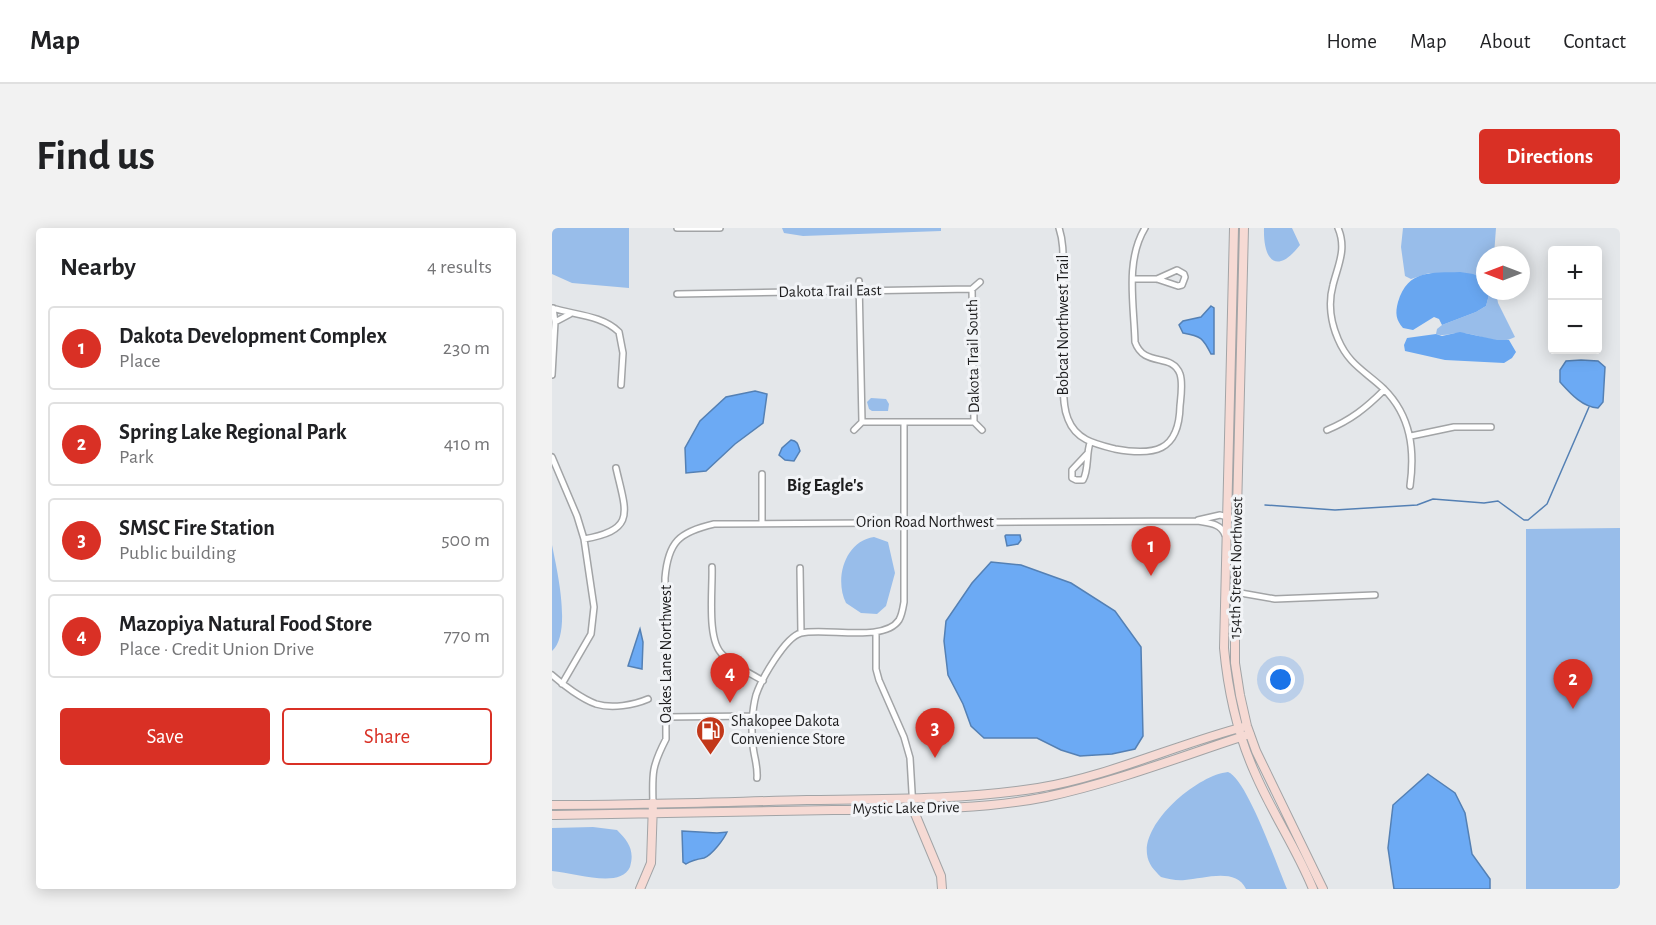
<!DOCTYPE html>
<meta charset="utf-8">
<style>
body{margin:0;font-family:"Alegreya Sans",sans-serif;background:#f2f2f2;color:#202124}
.controls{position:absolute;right:18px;top:18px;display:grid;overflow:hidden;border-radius:6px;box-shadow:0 3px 15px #0003}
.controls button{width:54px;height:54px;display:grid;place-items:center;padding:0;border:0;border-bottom:2px solid #e0e0e0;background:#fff;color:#202124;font:30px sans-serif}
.compass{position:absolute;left:924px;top:18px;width:54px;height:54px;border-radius:50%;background:#fff;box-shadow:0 3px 15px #0003;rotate:270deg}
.you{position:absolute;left:729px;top:452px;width:21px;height:21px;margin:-15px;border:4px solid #fff;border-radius:50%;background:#1a73e8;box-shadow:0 0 0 9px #1a73e833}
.badge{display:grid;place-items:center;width:39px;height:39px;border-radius:50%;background:#d93025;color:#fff;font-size:20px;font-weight:700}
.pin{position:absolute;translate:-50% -50px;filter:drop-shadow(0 2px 3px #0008)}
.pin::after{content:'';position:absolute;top:32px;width:21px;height:18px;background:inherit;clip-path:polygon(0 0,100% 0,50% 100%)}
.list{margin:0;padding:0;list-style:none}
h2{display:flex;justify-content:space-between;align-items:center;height:78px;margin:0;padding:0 24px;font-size:26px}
h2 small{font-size:20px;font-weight:400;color:#757577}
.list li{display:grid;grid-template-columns:39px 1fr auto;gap:18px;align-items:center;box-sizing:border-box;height:84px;margin:0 12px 12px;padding:0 12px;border:2px solid #e0e0e0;border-radius:6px}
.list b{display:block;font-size:22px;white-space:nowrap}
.list p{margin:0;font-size:20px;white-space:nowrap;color:#757577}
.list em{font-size:20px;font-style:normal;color:#757577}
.actions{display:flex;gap:12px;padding:18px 24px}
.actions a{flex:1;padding:14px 0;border:2px solid #d93025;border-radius:6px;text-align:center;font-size:21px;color:#d93025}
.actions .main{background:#d93025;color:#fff}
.map{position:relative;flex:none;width:1068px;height:661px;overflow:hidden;border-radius:6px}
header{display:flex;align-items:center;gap:36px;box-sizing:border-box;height:84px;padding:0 30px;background:#fff;border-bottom:2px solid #e0e0e0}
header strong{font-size:28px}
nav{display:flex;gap:33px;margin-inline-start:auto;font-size:21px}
.intro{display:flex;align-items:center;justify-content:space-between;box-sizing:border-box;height:144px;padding:0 36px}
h1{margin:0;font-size:42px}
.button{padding:15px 27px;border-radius:6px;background:#d93025;color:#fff;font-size:21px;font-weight:700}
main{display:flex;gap:36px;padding:0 36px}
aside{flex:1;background:#fff;border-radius:6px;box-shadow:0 3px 15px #0003}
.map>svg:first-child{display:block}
.green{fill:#98bdea}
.forest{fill:#68a6f0}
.water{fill:#6caaf4;stroke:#5480b4;stroke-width:1.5}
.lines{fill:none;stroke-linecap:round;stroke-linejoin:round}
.stream{stroke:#5480b4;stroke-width:1.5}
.street-casing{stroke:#a2a4a6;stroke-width:8}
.secondary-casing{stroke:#a2a4a6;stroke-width:10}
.street{stroke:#fff;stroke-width:5}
.secondary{stroke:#f6dad4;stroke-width:8}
.labels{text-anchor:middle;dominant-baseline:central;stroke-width:6;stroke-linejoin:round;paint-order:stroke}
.street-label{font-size:16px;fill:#1d1d1e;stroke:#f2f4f7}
.poi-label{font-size:16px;fill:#1d1d1e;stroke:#f2f4f7;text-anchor:start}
.neighbourhood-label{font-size:18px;font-weight:bold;fill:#1d1d1e;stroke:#f2f4f7}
</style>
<header>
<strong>Map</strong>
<nav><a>Home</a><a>Map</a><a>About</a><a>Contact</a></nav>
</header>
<div class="intro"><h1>Find us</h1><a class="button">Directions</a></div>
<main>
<aside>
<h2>Nearby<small>4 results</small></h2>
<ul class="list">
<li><span class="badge">1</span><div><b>Dakota Development Complex</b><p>Place</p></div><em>230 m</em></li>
<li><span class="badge">2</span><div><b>Spring Lake Regional Park</b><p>Park</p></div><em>410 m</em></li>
<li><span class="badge">3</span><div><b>SMSC Fire Station</b><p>Public building</p></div><em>500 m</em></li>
<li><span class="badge">4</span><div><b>Mazopiya Natural Food Store</b><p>Place · Credit Union Drive</p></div><em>770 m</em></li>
</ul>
<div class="actions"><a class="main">Save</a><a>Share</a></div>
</aside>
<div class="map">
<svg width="1068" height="661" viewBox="0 0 1068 661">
<rect width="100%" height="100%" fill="#e4e7ea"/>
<path class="green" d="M0 0H77V60L20 55 0 46Z
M230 0H389V3L251 8 232 5Z
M712 0H740L748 17C725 47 711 33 712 0Z
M851 0H944L942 27H933V53L932 51 877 45 859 51 853 48 849 19Z
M938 63H944L946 75 963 109C945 119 925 104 907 105 898 105 892 109 884 106L885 101 890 97 924 84 934 78Z
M319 170 334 171 337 176 336 183H320L317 181 315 174Z
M1068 300V661H974V301Z
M322 309 336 314 343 345 334 378 325 386 309 385 294 375C282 351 293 313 322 309Z
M0 317C5 342 20 405 0 423Z
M676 544C695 551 725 638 735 661H694C684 639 651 651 633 652 625 653 617 651 609 649 602 642 596 636 595 626 591 593 646 547 676 544Z
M41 599 65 602C76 613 83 622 78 639 68 661 25 645 0 643V600Z"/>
<path class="forest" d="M908 44 921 46 932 51 933 63H938L934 78 924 84 890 97 887 91 882 89 861 102 851 100C844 92 843 85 846 74 856 41 880 45 908 44Z
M908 104 945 112H957L964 124 960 130 952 135 893 132 853 123 852 117 855 110 884 106 890 108Z"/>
<path class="water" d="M659 78 662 80V126H659C651 110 649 108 631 105L627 97 631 93 649 89Z
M1029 132 1046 133 1053 139 1051 174 1046 180C1030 179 1018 165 1008 154V142L1014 133Z
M203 163 215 166 211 195 183 216 154 243 134 245 133 220 148 193 174 169Z
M239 212C246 213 246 217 248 223L242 233 233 232 227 227 230 220Z
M454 307H468L469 312 466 316 455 318 453 308Z
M439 334 469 337 519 355 563 383 589 419 591 508 583 521 560 526 528 528 509 522 485 510H432L419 498 411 476 396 447 392 413 394 393 420 355Z
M88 401 91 414 90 441 76 438Z
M876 546 903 565 913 585 920 626 938 651V661H842L836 620 841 577Z
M130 603 165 605 175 604C172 611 160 627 152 630 146 631 140 632 134 636L131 634Z"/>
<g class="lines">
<path class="stream" d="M713 277 783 282 865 277 881 271 932 275 946 273 972 292H976L995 276 1037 179"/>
<defs>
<path id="street" d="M125 0H168
M507 0C512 15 511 30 511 45 512 79 510 112 511 146 512 160 510 177 516 191 524 212 543 216 563 221 602 228 627 224 628 178 629 168 631 155 628 146 620 124 592 140 583 114 582 76 573 33 593 0
M786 0C795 21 786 37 781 57 776 75 779 95 786 111 797 137 813 143 832 161 859 188 863 222 858 258
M581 51H605L626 58 630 57 633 49 632 46 625 42 605 51
M307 53 310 194
M420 61 422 194
M125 66 420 61 428 54
M0 80C22 87 50 87 67 104L71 125 69 157
M3 94 18 86
M0 147 3 94 1 80
M310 194H422
M422 194 430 202
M302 202 310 194
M775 202C799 192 814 180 832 162
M859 208 902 199H939
M535 226 520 242V250L524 252H531C537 242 534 226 538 215
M0 229 25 288 32 311 42 379 39 406 10 456
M210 246V295
M646 292 668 287 686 292
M32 311C85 302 74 284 64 240
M160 339C161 360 154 413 171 427 182 438 198 445 211 453
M248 340 249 405
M683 364 723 371 823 367
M324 404V441L327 452 352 509 358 530 361 581
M0 447C11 457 30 471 44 476 60 481 82 477 96 471
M114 489 202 488
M205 550C206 538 202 529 201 518 199 503 200 482 204 467 209 452 233 409 249 405 273 399 332 415 347 392 350 387 351 380 352 374V194
M101 575C100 545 100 538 114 511L113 350C116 314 127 304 162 296L645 293C656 295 669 295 673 307"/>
<path id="secondary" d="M682 0 672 420C676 463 685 505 703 545 720 585 745 621 761 661
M692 0 683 364V435L688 467 695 498 704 523 771 661
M0 577C85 577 170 574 255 572 331 571 410 572 486 560 558 548 625 516 695 498
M361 581 389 648 390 661
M0 587C94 586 188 584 281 582 352 581 424 583 494 569 564 554 630 528 698 506
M88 661 99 635 101 575"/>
</defs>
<use href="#street" class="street-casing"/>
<use href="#secondary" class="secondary-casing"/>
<use href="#street" class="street"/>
<use href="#secondary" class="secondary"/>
</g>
<defs>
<symbol id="fuel-pin" viewBox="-11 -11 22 30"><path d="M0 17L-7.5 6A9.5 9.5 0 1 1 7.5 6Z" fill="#c2381a" stroke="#f2f4f7"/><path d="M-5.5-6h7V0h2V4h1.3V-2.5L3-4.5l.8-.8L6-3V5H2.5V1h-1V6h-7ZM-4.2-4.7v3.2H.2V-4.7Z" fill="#fff"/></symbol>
</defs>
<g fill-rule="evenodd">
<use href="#fuel-pin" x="142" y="486" width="33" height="45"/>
</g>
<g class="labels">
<g class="street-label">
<text transform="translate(278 63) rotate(-1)">Dakota Trail East</text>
<text transform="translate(511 97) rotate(-90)">Bobcat Northwest Trail</text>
<text transform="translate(421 128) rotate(-91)">Dakota Trail South</text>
<text x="373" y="294">Orion Road Northwest</text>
<text transform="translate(684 340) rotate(-89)">154th Street Northwest</text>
<text transform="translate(114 426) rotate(-90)">Oakes Lane Northwest</text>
<text transform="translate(354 580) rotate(-1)">Mystic Lake Drive</text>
</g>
<g class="poi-label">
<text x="179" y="493">Shakopee Dakota<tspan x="179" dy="18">Convenience Store</tspan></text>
</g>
<g class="neighbourhood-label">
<text x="273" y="258">Big Eagle's</text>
</g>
</g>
</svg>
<div class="controls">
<button>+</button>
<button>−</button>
</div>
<svg class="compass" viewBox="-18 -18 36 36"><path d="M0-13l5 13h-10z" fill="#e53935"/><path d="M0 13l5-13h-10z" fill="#757577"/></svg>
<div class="you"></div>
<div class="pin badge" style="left:599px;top:348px">1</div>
<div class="pin badge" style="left:1021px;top:481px">2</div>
<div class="pin badge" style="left:383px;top:530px">3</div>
<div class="pin badge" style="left:178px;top:475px">4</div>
</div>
</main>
